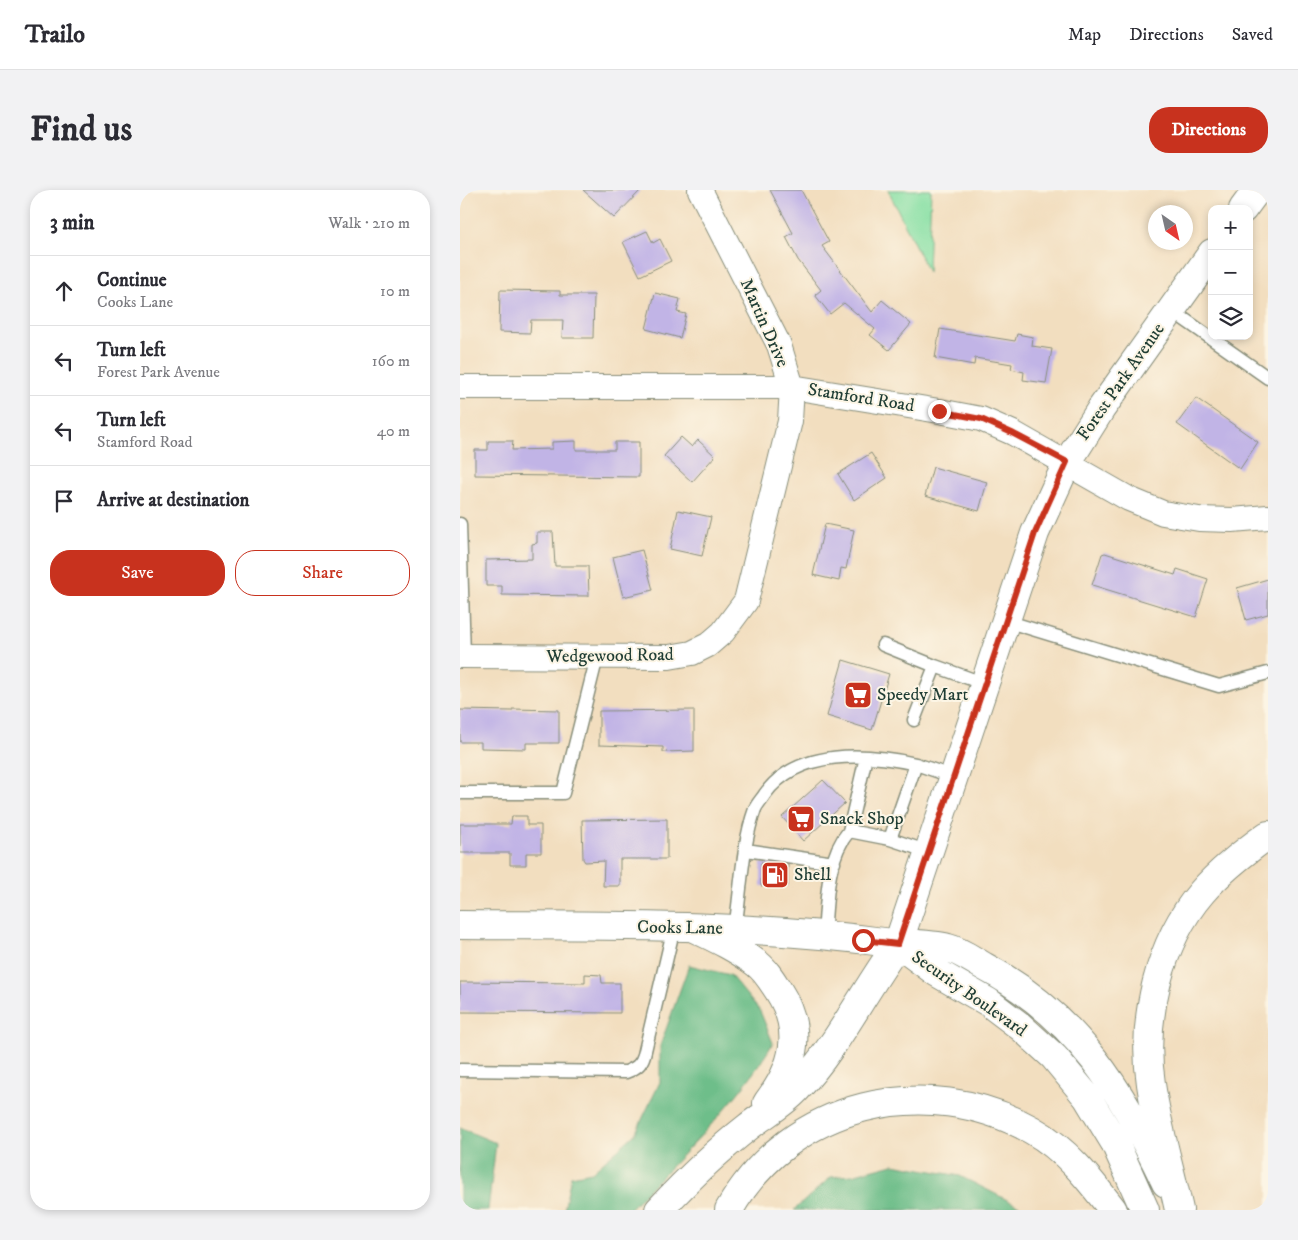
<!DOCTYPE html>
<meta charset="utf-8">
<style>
body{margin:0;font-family:"IM FELL DW Pica",serif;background:#f2f2f3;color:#2b2b33}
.controls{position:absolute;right:15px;top:15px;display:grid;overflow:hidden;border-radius:10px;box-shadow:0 2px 8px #0003}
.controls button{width:45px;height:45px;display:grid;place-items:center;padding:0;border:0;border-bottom:1px solid #e1e1e2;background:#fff;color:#2b2b33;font:25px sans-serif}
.compass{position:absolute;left:688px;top:15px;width:45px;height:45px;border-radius:50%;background:#fff;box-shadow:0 2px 8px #0003;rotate:146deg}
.stop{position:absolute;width:15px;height:15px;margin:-11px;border:4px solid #c8321e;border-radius:50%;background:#fff}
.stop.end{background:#c8321e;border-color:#fff;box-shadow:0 1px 5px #0008}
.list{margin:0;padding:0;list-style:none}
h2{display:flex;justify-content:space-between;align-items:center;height:65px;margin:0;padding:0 20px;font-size:21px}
h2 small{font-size:16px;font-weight:400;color:#7c7c81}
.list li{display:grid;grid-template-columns:32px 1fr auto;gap:15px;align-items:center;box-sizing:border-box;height:70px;padding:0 20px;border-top:1px solid #e1e1e2}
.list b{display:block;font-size:19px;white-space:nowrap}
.list p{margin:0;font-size:16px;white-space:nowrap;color:#7c7c81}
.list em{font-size:16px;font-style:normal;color:#7c7c81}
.actions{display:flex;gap:10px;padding:15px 20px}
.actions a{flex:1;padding:11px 0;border:1px solid #c8321e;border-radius:20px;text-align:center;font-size:18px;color:#c8321e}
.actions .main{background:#c8321e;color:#fff}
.icon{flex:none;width:28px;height:28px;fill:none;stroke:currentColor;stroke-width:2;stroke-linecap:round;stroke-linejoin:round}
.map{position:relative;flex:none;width:808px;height:1020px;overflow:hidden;border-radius:20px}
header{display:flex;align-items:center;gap:30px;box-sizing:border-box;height:70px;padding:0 25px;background:#fff;border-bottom:1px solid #e1e1e2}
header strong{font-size:24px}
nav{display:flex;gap:28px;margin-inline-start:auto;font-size:18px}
.intro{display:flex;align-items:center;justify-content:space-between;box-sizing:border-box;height:120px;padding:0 30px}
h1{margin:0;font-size:35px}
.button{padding:12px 22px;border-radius:20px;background:#c8321e;color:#fff;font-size:18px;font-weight:700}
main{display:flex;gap:30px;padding:0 30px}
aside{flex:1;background:#fff;border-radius:20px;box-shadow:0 2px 8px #0003}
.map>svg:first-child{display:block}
.green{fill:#88e0a5;stroke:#548e6c}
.forest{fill:#6ebe8a;stroke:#467e5f}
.building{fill:#c1b4e6}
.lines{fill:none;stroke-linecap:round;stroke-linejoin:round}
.lane-casing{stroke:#888e7a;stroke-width:15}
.street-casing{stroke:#888e7a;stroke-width:26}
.secondary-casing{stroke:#888e7a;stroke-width:30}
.primary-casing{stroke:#888e7a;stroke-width:30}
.highway-casing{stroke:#888e7a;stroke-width:30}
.lane{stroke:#fff;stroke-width:12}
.street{stroke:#fff;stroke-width:24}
.secondary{stroke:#fff;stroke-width:28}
.primary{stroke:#fff;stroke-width:28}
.highway{stroke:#fff;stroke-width:28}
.route{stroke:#c8321e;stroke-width:6}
.labels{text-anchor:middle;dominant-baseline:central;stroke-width:4;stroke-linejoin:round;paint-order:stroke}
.street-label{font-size:18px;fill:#1f3d34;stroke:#fcf5e5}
.poi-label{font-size:18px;fill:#1f3d34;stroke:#fcf5e5;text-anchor:start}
</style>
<header>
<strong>Trailo</strong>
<nav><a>Map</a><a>Directions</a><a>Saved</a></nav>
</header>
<div class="intro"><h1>Find us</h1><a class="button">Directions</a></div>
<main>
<aside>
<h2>3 min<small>Walk · 210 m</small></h2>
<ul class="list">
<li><svg class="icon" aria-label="ahead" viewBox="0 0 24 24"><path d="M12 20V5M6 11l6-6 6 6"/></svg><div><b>Continue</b><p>Cooks Lane</p></div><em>10 m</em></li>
<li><svg class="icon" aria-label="left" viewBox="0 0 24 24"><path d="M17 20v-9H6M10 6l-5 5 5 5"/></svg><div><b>Turn left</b><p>Forest Park Avenue</p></div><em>160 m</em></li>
<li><svg class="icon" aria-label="left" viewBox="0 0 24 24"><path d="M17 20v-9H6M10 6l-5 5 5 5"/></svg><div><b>Turn left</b><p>Stamford Road</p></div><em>40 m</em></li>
<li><svg class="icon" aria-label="arrive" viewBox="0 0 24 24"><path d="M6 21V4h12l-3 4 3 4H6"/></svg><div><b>Arrive at destination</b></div></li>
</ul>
<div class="actions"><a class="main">Save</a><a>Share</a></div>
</aside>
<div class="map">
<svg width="808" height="1020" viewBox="0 0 808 1020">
<rect width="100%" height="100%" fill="#fcf5e5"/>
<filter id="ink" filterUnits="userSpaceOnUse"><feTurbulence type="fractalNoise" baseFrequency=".02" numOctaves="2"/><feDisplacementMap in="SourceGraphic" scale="10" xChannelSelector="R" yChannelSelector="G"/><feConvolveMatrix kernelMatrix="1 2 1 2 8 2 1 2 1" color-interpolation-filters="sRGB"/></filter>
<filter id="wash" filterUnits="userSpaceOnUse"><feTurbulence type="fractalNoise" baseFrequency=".0096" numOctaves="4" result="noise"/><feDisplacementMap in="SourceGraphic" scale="20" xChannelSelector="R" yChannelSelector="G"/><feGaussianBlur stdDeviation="1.12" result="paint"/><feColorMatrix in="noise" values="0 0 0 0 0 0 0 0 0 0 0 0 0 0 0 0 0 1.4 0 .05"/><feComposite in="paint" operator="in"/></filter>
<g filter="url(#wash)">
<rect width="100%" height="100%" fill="#f2debf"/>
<path class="green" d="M428 0H471L468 82Z"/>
<path class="forest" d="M229 775 270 785 300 821 313 853C276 916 219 967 169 1020H104L111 986 132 982 175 944 200 892V856Z
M0 938 36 953 28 1020H0Z
M433 974 500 986 567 1020H334L371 987 392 985Z"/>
<g id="blocks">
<path class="building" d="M123 0H181L154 28Z
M310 0H341L369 52 362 56 412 122 422 110 451 134 429 160 410 145 415 139 384 113 370 124 355 105 361 100 338 70 326 47 333 43Z
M187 41 193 53 200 49 211 71 180 86 163 52Z
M40 100 100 101V105H134L133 148H102L103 130H71L70 143 39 142Z
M195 103 220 109 217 122 226 124 220 148 186 139Z
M480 139 555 151 557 144 573 147 572 156 592 159 586 193 563 190 564 182 551 179 552 174 515 168 514 175 475 168Z
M736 208 798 252 780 279 717 234Z
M221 247 232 257 238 250 255 266 232 292 204 266Z
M28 251H53L52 260 92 259V252L116 251V260H155V252H179V287L15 285V260H28Z
M411 263 427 288 394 310 378 284Z
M473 277 527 292 519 321 465 306Z
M218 320 251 327 242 366 210 359Z
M365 334 394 340 386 379 381 378 379 391 353 385Z
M77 342H93L95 376H128L129 406 42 405V396H26V370L72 369V354L77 353Z
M182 360 193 400 163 407 153 367Z
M645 363 715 385 717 379 748 389 736 427 632 395 642 364Z
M808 389V424L786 430 777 398Z
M383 470 429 484 412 540 367 526Z
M52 519 99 520V553H66V559L21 558V552H0V520L52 521Z
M234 520V561L203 562V557L139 555V521Z
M363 590 385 613 343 651 322 627Z
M52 626H67V635H81V663H66V675H50V663H0V634H51Z
M207 629V669H160V696H143L144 671 125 672 123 669 122 630Z
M301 673 328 674V696H301Z
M125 784 141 785 142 793H160V823L0 822V792L125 793Z"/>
</g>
</g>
<g filter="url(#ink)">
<use href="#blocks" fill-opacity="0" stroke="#888e7a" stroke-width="1"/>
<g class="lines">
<defs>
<path id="lane" d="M711 120 808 188
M0 334 4 466
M546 431 759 496 808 483
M423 455 475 476
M454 530 475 476 525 494
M406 567 389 641 430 649
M0 603H103L137 467
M286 660 374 673
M469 662 430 649 456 574 494 587
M275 739C281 701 282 655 295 619 297 614 302 609 305 604 338 558 407 563 456 574
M364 745C367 711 366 668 389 641
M0 880 166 882C176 878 181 875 184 865L214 737"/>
<path id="street" d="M0 197H332L479 221 521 229 553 243 669 309 703 323 739 329 772 330 808 327
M0 466 209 467 232 463 248 455 263 442 286 411 330 231 332 197 319 155 240 0"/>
<path id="secondary" d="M783 19 797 0
M438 754 575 343 607 273 641 219 752 63"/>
<path id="primary" d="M0 735C138 736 277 733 415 751 436 754 469 753 488 758 501 761 514 771 525 777 617 826 663 902 706 993
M438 754 476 782 528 812 561 837 594 867 627 907 655 953 685 1020"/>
<path id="highway" d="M236 739C257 749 278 759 296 773 305 779 312 791 318 800 344 840 335 877 307 913
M199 1020C227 990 256 962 288 937 303 925 323 914 336 900 378 856 403 802 438 754
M269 1020C330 912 466 881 572 940 606 959 630 990 653 1020
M719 1020C710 978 697 936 691 894 681 830 699 752 742 702 761 680 784 662 808 645"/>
</defs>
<use href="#lane" class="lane-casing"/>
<use href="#street" class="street-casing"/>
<use href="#secondary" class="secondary-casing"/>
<use href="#primary" class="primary-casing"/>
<use href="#highway" class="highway-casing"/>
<use href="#lane" class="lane"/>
<use href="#street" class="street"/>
<use href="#secondary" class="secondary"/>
<use href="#primary" class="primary"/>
<use href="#highway" class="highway"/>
</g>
</g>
<g class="lines" filter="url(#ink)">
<path class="route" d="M403 750 438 754 575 343 607 272 552 243 521 229 479 221"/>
</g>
<defs>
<symbol id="supermarket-square" viewBox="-11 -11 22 22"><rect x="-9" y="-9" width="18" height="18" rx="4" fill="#c8321e" stroke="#fcf5e5"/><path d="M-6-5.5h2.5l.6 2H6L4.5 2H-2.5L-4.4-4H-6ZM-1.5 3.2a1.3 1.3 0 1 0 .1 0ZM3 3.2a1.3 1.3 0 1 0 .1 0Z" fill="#fff"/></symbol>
<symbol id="fuel-square" viewBox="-11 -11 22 22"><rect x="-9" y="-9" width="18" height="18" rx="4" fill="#c8321e" stroke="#fcf5e5"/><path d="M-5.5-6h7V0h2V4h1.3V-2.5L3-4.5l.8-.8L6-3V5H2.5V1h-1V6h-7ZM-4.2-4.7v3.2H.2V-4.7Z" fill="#fff"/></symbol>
</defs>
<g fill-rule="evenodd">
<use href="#supermarket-square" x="382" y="489" width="32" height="32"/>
<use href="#supermarket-square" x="325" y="613" width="32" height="32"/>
<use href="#fuel-square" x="299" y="669" width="32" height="32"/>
</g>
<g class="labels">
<g class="street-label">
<text transform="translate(304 133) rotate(66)">Martin Drive</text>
<text transform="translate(661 192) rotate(-55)">Forest Park Avenue</text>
<text transform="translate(401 208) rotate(9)">Stamford Road</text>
<text transform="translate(150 466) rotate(-1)">Wedgewood Road</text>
<text transform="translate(220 738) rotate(1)">Cooks Lane</text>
<text transform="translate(509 804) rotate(35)">Security Boulevard</text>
</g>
<g class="poi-label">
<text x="417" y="505">Speedy Mart</text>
<text x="360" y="629">Snack Shop</text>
<text x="334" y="685">Shell</text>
</g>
</g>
</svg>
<div class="controls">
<button>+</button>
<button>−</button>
<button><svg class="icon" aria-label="layers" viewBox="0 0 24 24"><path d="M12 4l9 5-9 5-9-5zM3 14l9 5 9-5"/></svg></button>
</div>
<svg class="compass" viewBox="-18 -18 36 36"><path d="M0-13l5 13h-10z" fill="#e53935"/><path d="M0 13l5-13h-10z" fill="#7c7c81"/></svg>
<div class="stop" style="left:403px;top:750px"></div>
<div class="stop end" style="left:479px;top:221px"></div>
</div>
</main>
